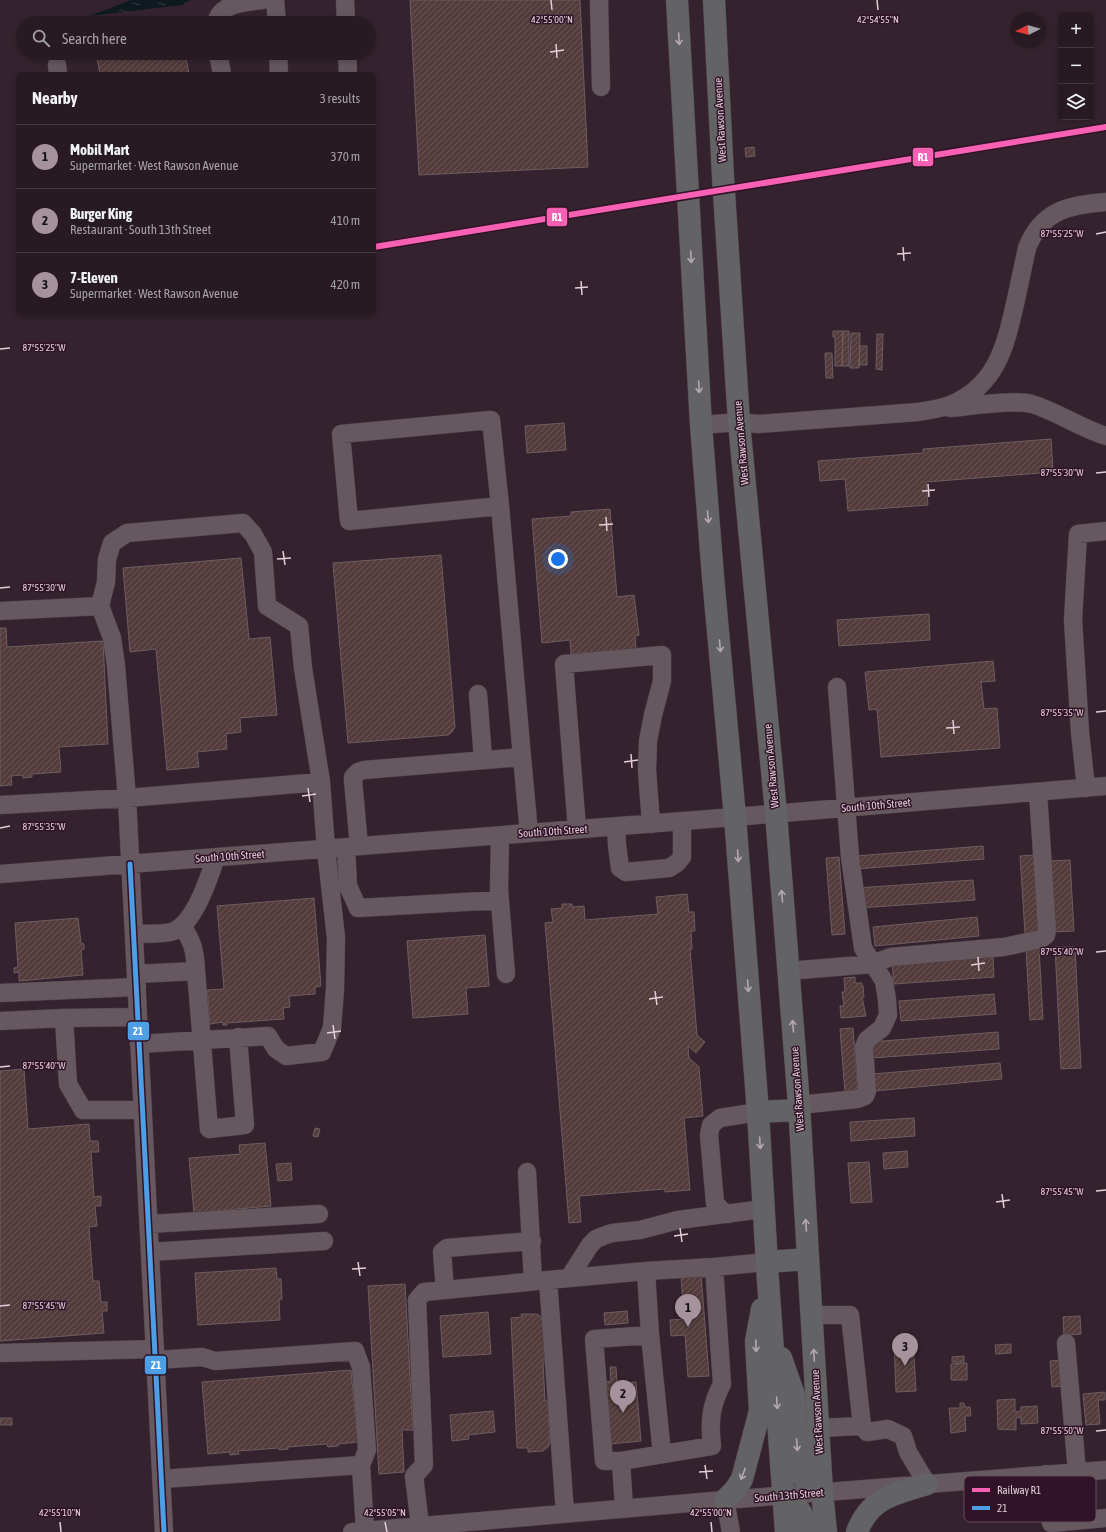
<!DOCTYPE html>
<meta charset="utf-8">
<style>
body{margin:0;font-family:"Asap Condensed",sans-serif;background:#33272f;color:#f1f3f6}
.controls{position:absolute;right:12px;top:12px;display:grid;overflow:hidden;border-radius:6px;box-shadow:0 2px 6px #0003}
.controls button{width:36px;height:36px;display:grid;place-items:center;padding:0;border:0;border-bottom:1px solid #433840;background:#271a22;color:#f1f3f6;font:20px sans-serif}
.compass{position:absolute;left:1010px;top:12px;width:36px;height:36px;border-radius:50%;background:#271a22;box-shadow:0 2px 6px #0003;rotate:264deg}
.you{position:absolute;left:558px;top:559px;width:14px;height:14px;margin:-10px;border:3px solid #fff;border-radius:50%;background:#1a73e8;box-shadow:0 0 0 6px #1a73e833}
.badge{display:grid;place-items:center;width:26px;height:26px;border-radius:50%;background:#a5929d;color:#111;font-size:13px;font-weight:700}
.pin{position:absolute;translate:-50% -33px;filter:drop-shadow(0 1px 2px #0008)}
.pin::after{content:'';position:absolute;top:21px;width:14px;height:12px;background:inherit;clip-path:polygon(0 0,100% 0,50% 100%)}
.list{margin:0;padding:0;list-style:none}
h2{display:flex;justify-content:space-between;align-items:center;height:52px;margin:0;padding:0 16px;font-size:17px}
h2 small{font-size:13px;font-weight:400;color:#a4a1a5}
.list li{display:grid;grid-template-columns:26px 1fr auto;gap:12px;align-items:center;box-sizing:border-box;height:64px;padding:0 16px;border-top:1px solid #433840}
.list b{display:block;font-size:15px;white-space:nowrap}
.list p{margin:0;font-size:13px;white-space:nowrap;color:#a4a1a5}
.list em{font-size:13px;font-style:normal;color:#a4a1a5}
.icon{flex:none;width:22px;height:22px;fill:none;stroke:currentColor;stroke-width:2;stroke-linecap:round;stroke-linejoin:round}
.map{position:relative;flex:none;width:1106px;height:1532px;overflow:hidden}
.search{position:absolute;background:#271a22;box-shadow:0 2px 6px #0003;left:16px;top:16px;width:360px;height:44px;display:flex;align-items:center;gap:10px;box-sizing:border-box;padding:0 14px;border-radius:22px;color:#a4a1a5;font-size:15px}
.panel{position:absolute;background:#271a22;box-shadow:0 2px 6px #0003;left:16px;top:72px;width:360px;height:244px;border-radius:6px}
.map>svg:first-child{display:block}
.water{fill:url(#water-ripples)}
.building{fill:url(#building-hatch);stroke:#6d5d60}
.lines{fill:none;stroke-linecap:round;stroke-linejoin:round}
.minor-casing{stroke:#4e3f49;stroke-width:19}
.major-casing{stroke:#4e3f49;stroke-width:23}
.minor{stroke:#65585f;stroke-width:18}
.major{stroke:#636264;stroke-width:22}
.bus-1-casing{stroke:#301326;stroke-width:8}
.bus-1{stroke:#4d9ee5;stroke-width:5}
.rail-1-casing{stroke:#301326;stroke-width:9}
.rail-1{stroke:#f860b3;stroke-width:6}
.oneway{stroke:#b6a8b0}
.ticks{fill:none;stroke:#e2cdd9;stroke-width:1.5}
.labels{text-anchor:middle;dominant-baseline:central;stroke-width:3;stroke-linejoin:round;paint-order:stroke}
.street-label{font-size:11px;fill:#e2cdd9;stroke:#301326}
.key{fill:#301326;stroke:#654b5c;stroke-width:1}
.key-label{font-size:11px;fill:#e2cdd9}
.ticks-label{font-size:10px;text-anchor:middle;fill:#e2cdd9;stroke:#301326;stroke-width:3;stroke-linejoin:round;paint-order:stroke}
.line-badge{stroke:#301326;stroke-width:1.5}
.badge-label{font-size:11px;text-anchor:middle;font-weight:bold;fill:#fff}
</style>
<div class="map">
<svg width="1106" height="1532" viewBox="0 0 1106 1532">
<defs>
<pattern id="water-ripples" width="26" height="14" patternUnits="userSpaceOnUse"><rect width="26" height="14" fill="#0e1a1f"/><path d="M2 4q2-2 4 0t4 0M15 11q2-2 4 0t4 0" fill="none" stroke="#313a3f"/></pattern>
<pattern id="building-hatch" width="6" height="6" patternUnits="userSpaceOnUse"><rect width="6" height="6" fill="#533c3b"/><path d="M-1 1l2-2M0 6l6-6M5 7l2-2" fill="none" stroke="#6b5757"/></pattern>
</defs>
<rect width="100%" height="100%" fill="#34232e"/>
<path class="water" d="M131 0H190L183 5 89 16Z"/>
<path class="building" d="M410 0H580L588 167 419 175Z
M96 53H185L189 74H100Z
M754 147 755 156 746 157 745 148Z
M833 331H843L842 366H835V337H833Z
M843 331H849V366H842Z
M851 333H860L859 368H850Z
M877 334H883L882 370 876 369Z
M860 346H867V365H859Z
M825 353H832L833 378H826Z
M564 423 566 450 527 453 525 426Z
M1051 439 1053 472 926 482 928 505 848 511 845 479 820 481 818 461 923 453V449Z
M610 509 617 597 634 595 639 635 635 636 636 649 571 654 570 640 542 643 532 519 571 516V512Z
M441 555 455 727 452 732 448 735 348 743 333 563Z
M241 558 249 639 270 637 277 715 240 718 241 732 226 734 227 749 197 752 199 767 167 770 156 649 130 652 123 568Z
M929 614 930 640 839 646 837 620Z
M0 628H6L7 647 103 641 108 744 59 747 61 772 32 774V777L23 778V775L11 776 12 785 0 786Z
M993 661 995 681 981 682 984 709 997 708 1000 748 881 757 877 709 869 710 865 672Z
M983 846 984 859 856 869 855 856Z
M1034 855 1038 933H1025L1020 856Z
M839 857 845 934 832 935 826 858Z
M1070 860 1074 931 1053 932 1049 861Z
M973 880 975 900 859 908 857 888Z
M687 894 689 912H694L695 931H691L692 949H690L697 1035 705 1042 696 1053 688 1046 689 1058 699 1067 703 1116 684 1118 690 1190 665 1192V1189L579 1196 581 1222 569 1223 545 923 553 922 551 909 562 908V904H572V907L584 906 585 920 658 914 656 897Z
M314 898 321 986 315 987V994L289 996 290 1007 283 1008 284 1019 227 1023V1025H223V1022L210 1024 207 990 224 989 217 906Z
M977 917 979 936 875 946 873 927Z
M78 918 81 943 84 944V949L81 950 83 975 19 981V972L14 973V968L18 967 15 923Z
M485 935 489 986 466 988 468 1014 413 1018 407 941Z
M1055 947H1075L1081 1068 1061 1069Z
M1039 948 1043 1019 1030 1020 1026 949Z
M993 956 994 977 894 984 892 963Z
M855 977V983H862V987L863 986 864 997H862L866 1016 841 1018 840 1006H844L842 992H845L844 978Z
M994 994 996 1014 901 1021 899 1001Z
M853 1028 858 1092 845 1093 840 1029Z
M998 1032 999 1049 871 1058 870 1042Z
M1000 1063 1002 1079 874 1091 873 1074Z
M24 1069 28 1129 89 1124 90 1141H98L99 1152H91L94 1197 101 1196V1206H95L97 1226 89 1227 93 1281H99L101 1302H107V1311H102L104 1333 0 1341V1071Z
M914 1118 915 1136 851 1141 850 1122Z
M315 1128 320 1129 318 1137 313 1136Z
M265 1143 271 1206 194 1213 189 1158 240 1154 239 1145Z
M907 1151 908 1167 884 1169 883 1153Z
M869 1162 872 1202 851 1203 848 1163Z
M291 1163 292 1180 278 1181 276 1164Z
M276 1268 277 1279H281L282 1299 279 1300 280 1320 198 1325 195 1273Z
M701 1274 709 1376 688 1377 685 1335 671 1336 670 1320 684 1319 681 1276Z
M405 1284 413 1430H402L404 1472 379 1474 368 1286Z
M627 1311 628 1323 605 1325 604 1313Z
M488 1312 491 1354 443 1357 440 1316Z
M521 1314H534L539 1315 543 1321 545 1362H543L545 1401H548L550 1442 548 1447 543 1451 528 1452V1448H517L511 1318 522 1317Z
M1080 1316 1081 1334 1064 1335 1063 1317Z
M913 1340 916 1391 896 1392 894 1341Z
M1011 1344V1353L996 1354 995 1345Z
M964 1356V1362H952V1357Z
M1063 1360 1066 1386 1052 1387 1050 1361Z
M967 1363V1380H951V1364Z
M610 1367H616L617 1384 636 1382 641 1441 610 1444 605 1382 611 1381Z
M351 1370 358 1442 338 1444V1446L328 1447 327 1444 288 1447V1449L279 1450V1448L238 1451 239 1454 230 1455V1452L208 1454 202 1382Z
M1105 1392V1400H1098L1100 1424 1086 1425 1083 1394Z
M1015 1399V1412L1021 1411V1407L1037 1406 1038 1423 1021 1424V1417L1016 1418V1430L998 1429 997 1400Z
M960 1403H964L965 1407H970L971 1416H965L966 1431 951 1433 949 1408H960Z
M493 1411 495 1432 468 1435 469 1439 452 1441 450 1415Z
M0 1418H12V1425H0Z"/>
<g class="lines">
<defs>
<path id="minor" d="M275 0 277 23
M345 0 346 23
M599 0 601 87
M216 23C220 3 245 2 262 0
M218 53 222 74
M278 53 279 74
M347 53 348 74
M57 65 58 74
M950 408C971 406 1013 399 1032 404 1058 412 1080 428 1106 436
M701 425 739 422 758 424 918 412C929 410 940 409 950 405 996 386 1005 348 1015 304 1019 285 1023 267 1027 248 1042 210 1069 205 1106 202
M500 506 491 420 341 434 349 521 500 506 522 757
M100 606 106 582 107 559 112 543 127 533 243 523 253 534 263 552 267 606 299 626 303 668 321 782 326 849 336 938 335 989 332 1028 322 1052 286 1056 276 1049 268 1036 139 1044
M0 611 100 606 112 638 116 666 127 798 164 1532
M478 694 483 759
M1086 788 1080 732 1073 620 1078 534 1106 531
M0 805 127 798 321 782
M616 826 617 845 620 868 626 872 669 868 677 863 682 857V821
M577 829 564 664 662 655V681L653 715 648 741 647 770 651 824
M500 836 499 890 506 974
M359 846 353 780V777L358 772 364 770 522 757 529 833
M346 847 348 886 358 908 500 900
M0 874 735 817 1106 786
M182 926C193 942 195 951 196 971
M134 934C145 933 164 935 174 931 195 922 209 878 216 857
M788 971 872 964 891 957 1004 947 1041 939 1046 935 1047 930 1038 792
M136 974 196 971 209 1129 245 1125 238 1037
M0 993 137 987
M138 1017 64 1018 68 1084 83 1110H143
M0 1021 64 1018
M799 1105 857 1099 865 1096 867 1091 864 1047 867 1040 882 1028 888 1015 887 1000 884 981 863 948 850 857 837 687
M527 1172 533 1281
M729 1214 722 1211 715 1203 709 1135 711 1125 720 1118 758 1112
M149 1224 319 1214
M150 1252 324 1241
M569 1278 590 1245 596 1239 603 1236 612 1233 640 1230 678 1220 764 1209
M445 1290 442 1252 447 1248 532 1241
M812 1315H850L862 1426 818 1428
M650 1335 662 1454
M1066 1343 1077 1472
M0 1353 155 1349
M156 1360 202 1357 215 1361 355 1351 361 1367 367 1450 361 1465
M862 1426 867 1432 888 1429 903 1436 908 1452 927 1484
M621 1461H604L594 1339 650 1335 646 1271 714 1267
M1046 1474 1051 1523 1106 1518
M162 1479 361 1465 365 1531
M725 1500 731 1532
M624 1508 621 1461 712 1446C709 1421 711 1405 722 1384L714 1267 767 1262
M565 1513 548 1280 646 1271
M420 1525 414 1476 424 1465 417 1300 424 1292 548 1280
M352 1532 725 1500 1106 1470"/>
<path id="major" d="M677 0 701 425 713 577 735 817 758 1112 768 1281 786 1532
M714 0 723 177 739 422 776 813 799 1105 822 1492 826 1532
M758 1112 799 1110
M767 1262 808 1259
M781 1358 794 1395 798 1459 800 1473 807 1483 822 1492
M783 1495C798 1504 805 1515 807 1532
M725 1500 735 1490 742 1479 760 1411 756 1341 762 1309
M857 1532C870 1497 895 1494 927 1484"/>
</defs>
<use href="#minor" class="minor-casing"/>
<use href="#major" class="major-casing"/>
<use href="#minor" class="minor"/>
<use href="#major" class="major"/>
<defs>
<path id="bus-1" d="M130 864 164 1532"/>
</defs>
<use href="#bus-1" class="bus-1-casing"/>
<use href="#bus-1" class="bus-1"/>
<defs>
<path id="rail-1" d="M374 247 1106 127"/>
</defs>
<use href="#rail-1" class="rail-1-casing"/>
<use href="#rail-1" class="rail-1"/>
</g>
<defs><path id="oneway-shaft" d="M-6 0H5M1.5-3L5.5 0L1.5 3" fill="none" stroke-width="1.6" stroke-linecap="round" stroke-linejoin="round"/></defs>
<g class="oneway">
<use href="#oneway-shaft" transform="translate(679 39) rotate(87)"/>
<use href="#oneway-shaft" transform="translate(691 257) rotate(87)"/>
<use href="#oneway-shaft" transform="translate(699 387) rotate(87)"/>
<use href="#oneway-shaft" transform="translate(708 517) rotate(85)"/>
<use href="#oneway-shaft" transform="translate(720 646) rotate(85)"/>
<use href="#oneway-shaft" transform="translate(738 856) rotate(86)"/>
<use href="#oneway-shaft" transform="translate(782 896) rotate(-95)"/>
<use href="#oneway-shaft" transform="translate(748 986) rotate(86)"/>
<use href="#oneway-shaft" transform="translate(793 1026) rotate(-95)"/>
<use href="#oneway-shaft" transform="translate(760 1143) rotate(86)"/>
<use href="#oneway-shaft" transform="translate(806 1225) rotate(-94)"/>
<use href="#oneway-shaft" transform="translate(756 1346) rotate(88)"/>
<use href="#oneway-shaft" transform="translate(814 1355) rotate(-93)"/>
<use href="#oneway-shaft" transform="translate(777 1403) rotate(86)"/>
<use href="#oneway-shaft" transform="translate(797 1445) rotate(86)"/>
<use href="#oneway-shaft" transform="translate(743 1474) rotate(111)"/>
</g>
<path class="ticks" d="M551 0 552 10M877 0 878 10M556 44 557 58M550 52 564 50M1096 234 1106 232M903 247 904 261M897 254 911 253M581 281 582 295M575 288 588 287M0 349 10 348M1096 473 1106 472M928 484 929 497M922 491 935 490M606 517 607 531M599 525 613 524M283 551 285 565M277 559 291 558M0 588 10 587M1096 712 1106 711M953 720 954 734M946 728 960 727M631 754 632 768M624 762 638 760M308 788 310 802M302 796 316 794M0 828 10 826M1096 952 1106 951M978 957 979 971M971 965 985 963M655 991 657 1005M649 999 663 997M333 1025 335 1039M327 1033 341 1031M0 1067 10 1066M1096 1191 1106 1190M1002 1194 1004 1208M996 1202 1010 1200M680 1228 682 1242M674 1236 688 1234M358 1262 360 1276M352 1269 366 1268M0 1306 10 1305M1096 1431 1106 1430M705 1465 707 1479M699 1472 713 1471M60 1522 61 1532M385 1522 387 1532M711 1522 712 1532"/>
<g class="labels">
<g class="street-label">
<text transform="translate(720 120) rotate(-93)">West Rawson Avenue</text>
<text transform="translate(741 443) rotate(-95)">West Rawson Avenue</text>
<text transform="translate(771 766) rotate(-95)">West Rawson Avenue</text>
<text transform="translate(876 805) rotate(-5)">South 10th Street</text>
<text transform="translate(553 831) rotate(-4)">South 10th Street</text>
<text transform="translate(230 856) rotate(-4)">South 10th Street</text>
<text transform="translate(797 1089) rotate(-94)">West Rawson Avenue</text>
<text transform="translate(817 1412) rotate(-93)">West Rawson Avenue</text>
<text transform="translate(789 1495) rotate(-5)">South 13th Street</text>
</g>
</g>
<rect x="964" y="1476" width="132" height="46" rx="6" class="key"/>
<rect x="972" y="1488" width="18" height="4" fill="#f860b3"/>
<rect x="972" y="1506" width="18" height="4" fill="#4d9ee5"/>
<g class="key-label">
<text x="997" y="1494">Railway R1</text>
<text x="997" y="1512">21</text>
</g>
<g class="ticks-label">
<text x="552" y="23">42°55'00"N</text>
<text x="878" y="23">42°54'55"N</text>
<text x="1062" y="237">87°55'25"W</text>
<text x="44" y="351">87°55'25"W</text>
<text x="1062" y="476">87°55'30"W</text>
<text x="44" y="591">87°55'30"W</text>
<text x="1062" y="716">87°55'35"W</text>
<text x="44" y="830">87°55'35"W</text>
<text x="1062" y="955">87°55'40"W</text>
<text x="44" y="1069">87°55'40"W</text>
<text x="1062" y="1195">87°55'45"W</text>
<text x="44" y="1309">87°55'45"W</text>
<text x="1062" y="1434">87°55'50"W</text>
<text x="60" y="1516">42°55'10"N</text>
<text x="385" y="1516">42°55'05"N</text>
<text x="711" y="1516">42°55'00"N</text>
</g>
<g class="line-badge">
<rect x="912" y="147" width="22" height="20" rx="4" fill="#f860b3"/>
<rect x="546" y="207" width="22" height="20" rx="4" fill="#f860b3"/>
<rect x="127" y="1021" width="23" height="20" rx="4" fill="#4d9ee5"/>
<rect x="144" y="1355" width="23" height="20" rx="4" fill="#4d9ee5"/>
</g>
<g class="badge-label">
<text x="923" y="161">R1</text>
<text x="557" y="221">R1</text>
<text x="138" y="1035">21</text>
<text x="156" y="1369">21</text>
</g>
</svg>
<div class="controls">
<button>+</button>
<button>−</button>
<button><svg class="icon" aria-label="layers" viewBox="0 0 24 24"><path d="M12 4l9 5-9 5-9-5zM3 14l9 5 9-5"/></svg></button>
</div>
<svg class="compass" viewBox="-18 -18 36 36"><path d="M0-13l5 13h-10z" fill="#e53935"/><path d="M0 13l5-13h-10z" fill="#a4a1a5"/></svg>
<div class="you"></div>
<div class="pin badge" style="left:688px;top:1327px">1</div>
<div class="pin badge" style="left:623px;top:1413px">2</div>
<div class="pin badge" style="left:905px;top:1366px">3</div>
<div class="search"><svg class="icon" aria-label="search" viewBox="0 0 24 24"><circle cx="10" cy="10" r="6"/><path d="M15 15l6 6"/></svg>Search here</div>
<section class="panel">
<h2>Nearby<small>3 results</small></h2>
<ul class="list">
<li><span class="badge">1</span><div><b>Mobil Mart</b><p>Supermarket · West Rawson Avenue</p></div><em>370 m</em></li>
<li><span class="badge">2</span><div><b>Burger King</b><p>Restaurant · South 13th Street</p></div><em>410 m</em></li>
<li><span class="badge">3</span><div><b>7-Eleven</b><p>Supermarket · West Rawson Avenue</p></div><em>420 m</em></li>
</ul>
</section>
</div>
